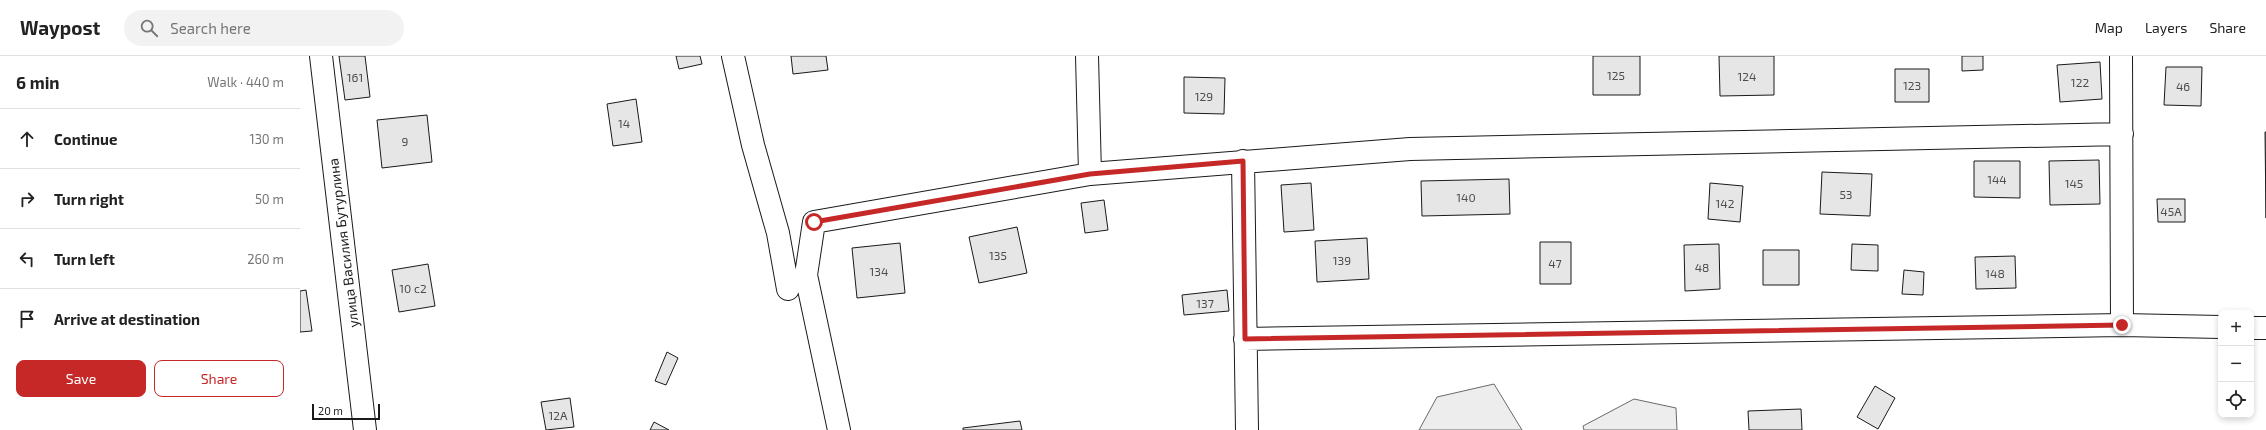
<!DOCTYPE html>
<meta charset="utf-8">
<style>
body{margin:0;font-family:"Exo 2",sans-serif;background:#f2f2f2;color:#222}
.controls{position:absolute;right:12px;bottom:12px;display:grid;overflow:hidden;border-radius:8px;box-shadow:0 2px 6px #0003}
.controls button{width:36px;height:36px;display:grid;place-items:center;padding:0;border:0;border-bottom:1px solid #e0e0e0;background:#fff;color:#222;font:20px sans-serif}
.scale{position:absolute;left:12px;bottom:10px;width:68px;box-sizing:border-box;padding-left:4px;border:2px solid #1a1a1a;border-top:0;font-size:11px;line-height:14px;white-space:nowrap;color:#1a1a1a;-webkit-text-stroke:3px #fff;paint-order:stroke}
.stop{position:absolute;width:12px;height:12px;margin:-9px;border:3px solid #c62828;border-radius:50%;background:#fff}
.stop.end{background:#c62828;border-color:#fff;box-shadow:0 1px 4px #0008}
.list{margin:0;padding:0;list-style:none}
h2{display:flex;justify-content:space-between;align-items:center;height:52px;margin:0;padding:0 16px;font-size:17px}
h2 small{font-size:13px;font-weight:400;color:#767676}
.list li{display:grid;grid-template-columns:26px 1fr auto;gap:12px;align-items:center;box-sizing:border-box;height:60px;padding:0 16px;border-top:1px solid #e0e0e0}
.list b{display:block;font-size:15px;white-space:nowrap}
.list em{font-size:13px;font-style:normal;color:#767676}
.actions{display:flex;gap:8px;padding:12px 16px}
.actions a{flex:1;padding:9px 0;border:1px solid #c62828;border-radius:8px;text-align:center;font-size:14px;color:#c62828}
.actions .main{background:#c62828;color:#fff}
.icon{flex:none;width:22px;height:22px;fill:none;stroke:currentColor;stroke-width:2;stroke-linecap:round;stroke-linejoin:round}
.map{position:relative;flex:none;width:1966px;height:374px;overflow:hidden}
header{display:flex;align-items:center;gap:24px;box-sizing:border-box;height:56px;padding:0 20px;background:#fff;border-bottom:1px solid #e0e0e0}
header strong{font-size:19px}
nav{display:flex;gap:22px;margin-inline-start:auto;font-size:14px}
.search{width:280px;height:36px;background:#f2f2f2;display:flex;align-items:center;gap:10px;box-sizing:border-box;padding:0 14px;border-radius:22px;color:#767676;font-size:15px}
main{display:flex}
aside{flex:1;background:#fff}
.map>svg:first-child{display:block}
.built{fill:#ededed;stroke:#6a6a6a}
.building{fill:#e6e6e6;stroke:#1a1a1a}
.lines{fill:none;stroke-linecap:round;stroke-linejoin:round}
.minor-casing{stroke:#1a1a1a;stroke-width:24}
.minor{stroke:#fff;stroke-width:22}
.route{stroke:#c62828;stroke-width:5}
.labels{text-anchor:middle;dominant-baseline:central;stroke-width:3;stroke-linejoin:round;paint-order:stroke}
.number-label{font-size:12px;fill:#4d4d4d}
.street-label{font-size:14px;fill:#1a1a1a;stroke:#fff}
</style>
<header>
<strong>Waypost</strong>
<div class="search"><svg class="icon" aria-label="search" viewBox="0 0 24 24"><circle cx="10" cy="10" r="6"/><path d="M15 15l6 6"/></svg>Search here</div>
<nav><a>Map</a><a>Layers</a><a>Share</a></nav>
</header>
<main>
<aside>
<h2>6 min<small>Walk · 440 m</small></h2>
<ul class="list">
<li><svg class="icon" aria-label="ahead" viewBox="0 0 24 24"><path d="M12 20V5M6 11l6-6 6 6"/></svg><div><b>Continue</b></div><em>130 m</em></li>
<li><svg class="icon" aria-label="right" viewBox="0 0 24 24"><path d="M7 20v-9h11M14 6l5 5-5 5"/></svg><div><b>Turn right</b></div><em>50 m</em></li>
<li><svg class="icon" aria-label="left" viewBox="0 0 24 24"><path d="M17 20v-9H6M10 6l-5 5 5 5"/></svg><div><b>Turn left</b></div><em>260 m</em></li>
<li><svg class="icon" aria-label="arrive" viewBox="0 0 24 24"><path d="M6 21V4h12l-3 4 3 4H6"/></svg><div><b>Arrive at destination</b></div></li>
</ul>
<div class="actions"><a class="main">Save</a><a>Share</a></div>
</aside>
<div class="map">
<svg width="1966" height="374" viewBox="0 0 1966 374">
<rect width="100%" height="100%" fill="#fff"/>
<path class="built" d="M1194 328 1222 374H1119L1137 341Z
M1334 343 1376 352 1377 374H1284L1283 370Z"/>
<path class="building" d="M39 0H65L70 41 45 44Z
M376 0H400L402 8 379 13Z
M491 0H526L528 14 493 18Z
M1293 0H1340V39H1293Z
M1419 0H1474V39L1420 40Z
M1662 0H1683V14L1662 15Z
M1800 6 1802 43 1760 46 1757 9Z
M1866 11H1902L1901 50 1864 49Z
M1595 13H1629V46H1595Z
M884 21 925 22 924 58 884 57Z
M336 43 342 86 313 90 307 48Z
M127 59 132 106 82 112 77 64Z
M1965 76H1966V162Z
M1799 104 1800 148 1750 149 1749 105Z
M1674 105H1720V142L1674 141Z
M1522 116 1572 118 1570 160 1520 158Z
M1209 123 1210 158 1122 160 1121 125Z
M1011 127 1014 174 984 176 981 129Z
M1410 127 1443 130 1440 166 1408 163Z
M1857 143H1885V166H1858Z
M804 144 808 174 785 177 781 147Z
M717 171 727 217 679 227 669 181Z
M1067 182 1069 223 1017 226 1015 185Z
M1240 186H1271V228H1240Z
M600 187 605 237 557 242 552 192Z
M1419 188 1420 233 1385 235 1384 189Z
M1552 188 1578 189V215L1551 214Z
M1463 194H1499V229H1463Z
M1715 200 1716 232 1676 233 1675 201Z
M128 208 135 250 99 256 92 214Z
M1604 214 1624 216 1623 239 1602 238Z
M6 234 12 275 0 276V235Z
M927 234 929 255 884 259 882 239Z
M367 296 378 302 366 329 355 325Z
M1575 330 1595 342 1578 373 1557 361Z
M270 342 274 371 246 374 241 346Z
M1501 353 1502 374H1449L1448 355Z
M720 365 722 374H663V372Z
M354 366 369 374H350Z"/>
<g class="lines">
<defs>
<path id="minor" d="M21 0 65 374
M433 0 453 89 478 177 488 233
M787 0 790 118
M1821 0 1822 269
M943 105 947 374
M1951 272H1966
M945 283 1822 269 1921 271
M539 374 506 219 514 166 790 118 1110 93 1822 78"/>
</defs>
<use href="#minor" class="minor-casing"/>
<use href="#minor" class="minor"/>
</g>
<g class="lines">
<path class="route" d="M514 166 790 118 943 105 945 283 1822 269"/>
</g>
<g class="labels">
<g class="number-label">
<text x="1316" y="19">125</text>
<text x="1447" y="20">124</text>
<text x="55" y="21">161</text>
<text x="1780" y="26">122</text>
<text x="1612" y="29">123</text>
<text x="1883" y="30">46</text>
<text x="904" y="40">129</text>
<text x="324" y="67">14</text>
<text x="105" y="85">9</text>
<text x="1697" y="123">144</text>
<text x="1774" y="127">145</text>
<text x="1546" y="138">53</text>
<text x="1166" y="141">140</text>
<text x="1425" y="147">142</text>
<text x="1871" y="155">45А</text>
<text x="698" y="199">135</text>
<text x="1042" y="204">139</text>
<text x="1255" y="207">47</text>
<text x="1402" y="211">48</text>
<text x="579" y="215">134</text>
<text x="1695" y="217">148</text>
<text x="113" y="232">10 с2</text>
<text x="905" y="247">137</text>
<text x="258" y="359">12А</text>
</g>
<g class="street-label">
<text transform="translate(43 187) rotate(-97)">улица Василия Бутурлина</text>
</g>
</g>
</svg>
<div class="controls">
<button>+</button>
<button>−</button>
<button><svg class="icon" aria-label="locate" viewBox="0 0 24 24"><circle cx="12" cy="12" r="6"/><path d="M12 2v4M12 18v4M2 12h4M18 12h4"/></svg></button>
</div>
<div class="scale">20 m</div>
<div class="stop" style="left:514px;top:166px"></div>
<div class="stop end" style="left:1822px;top:269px"></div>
</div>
</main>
